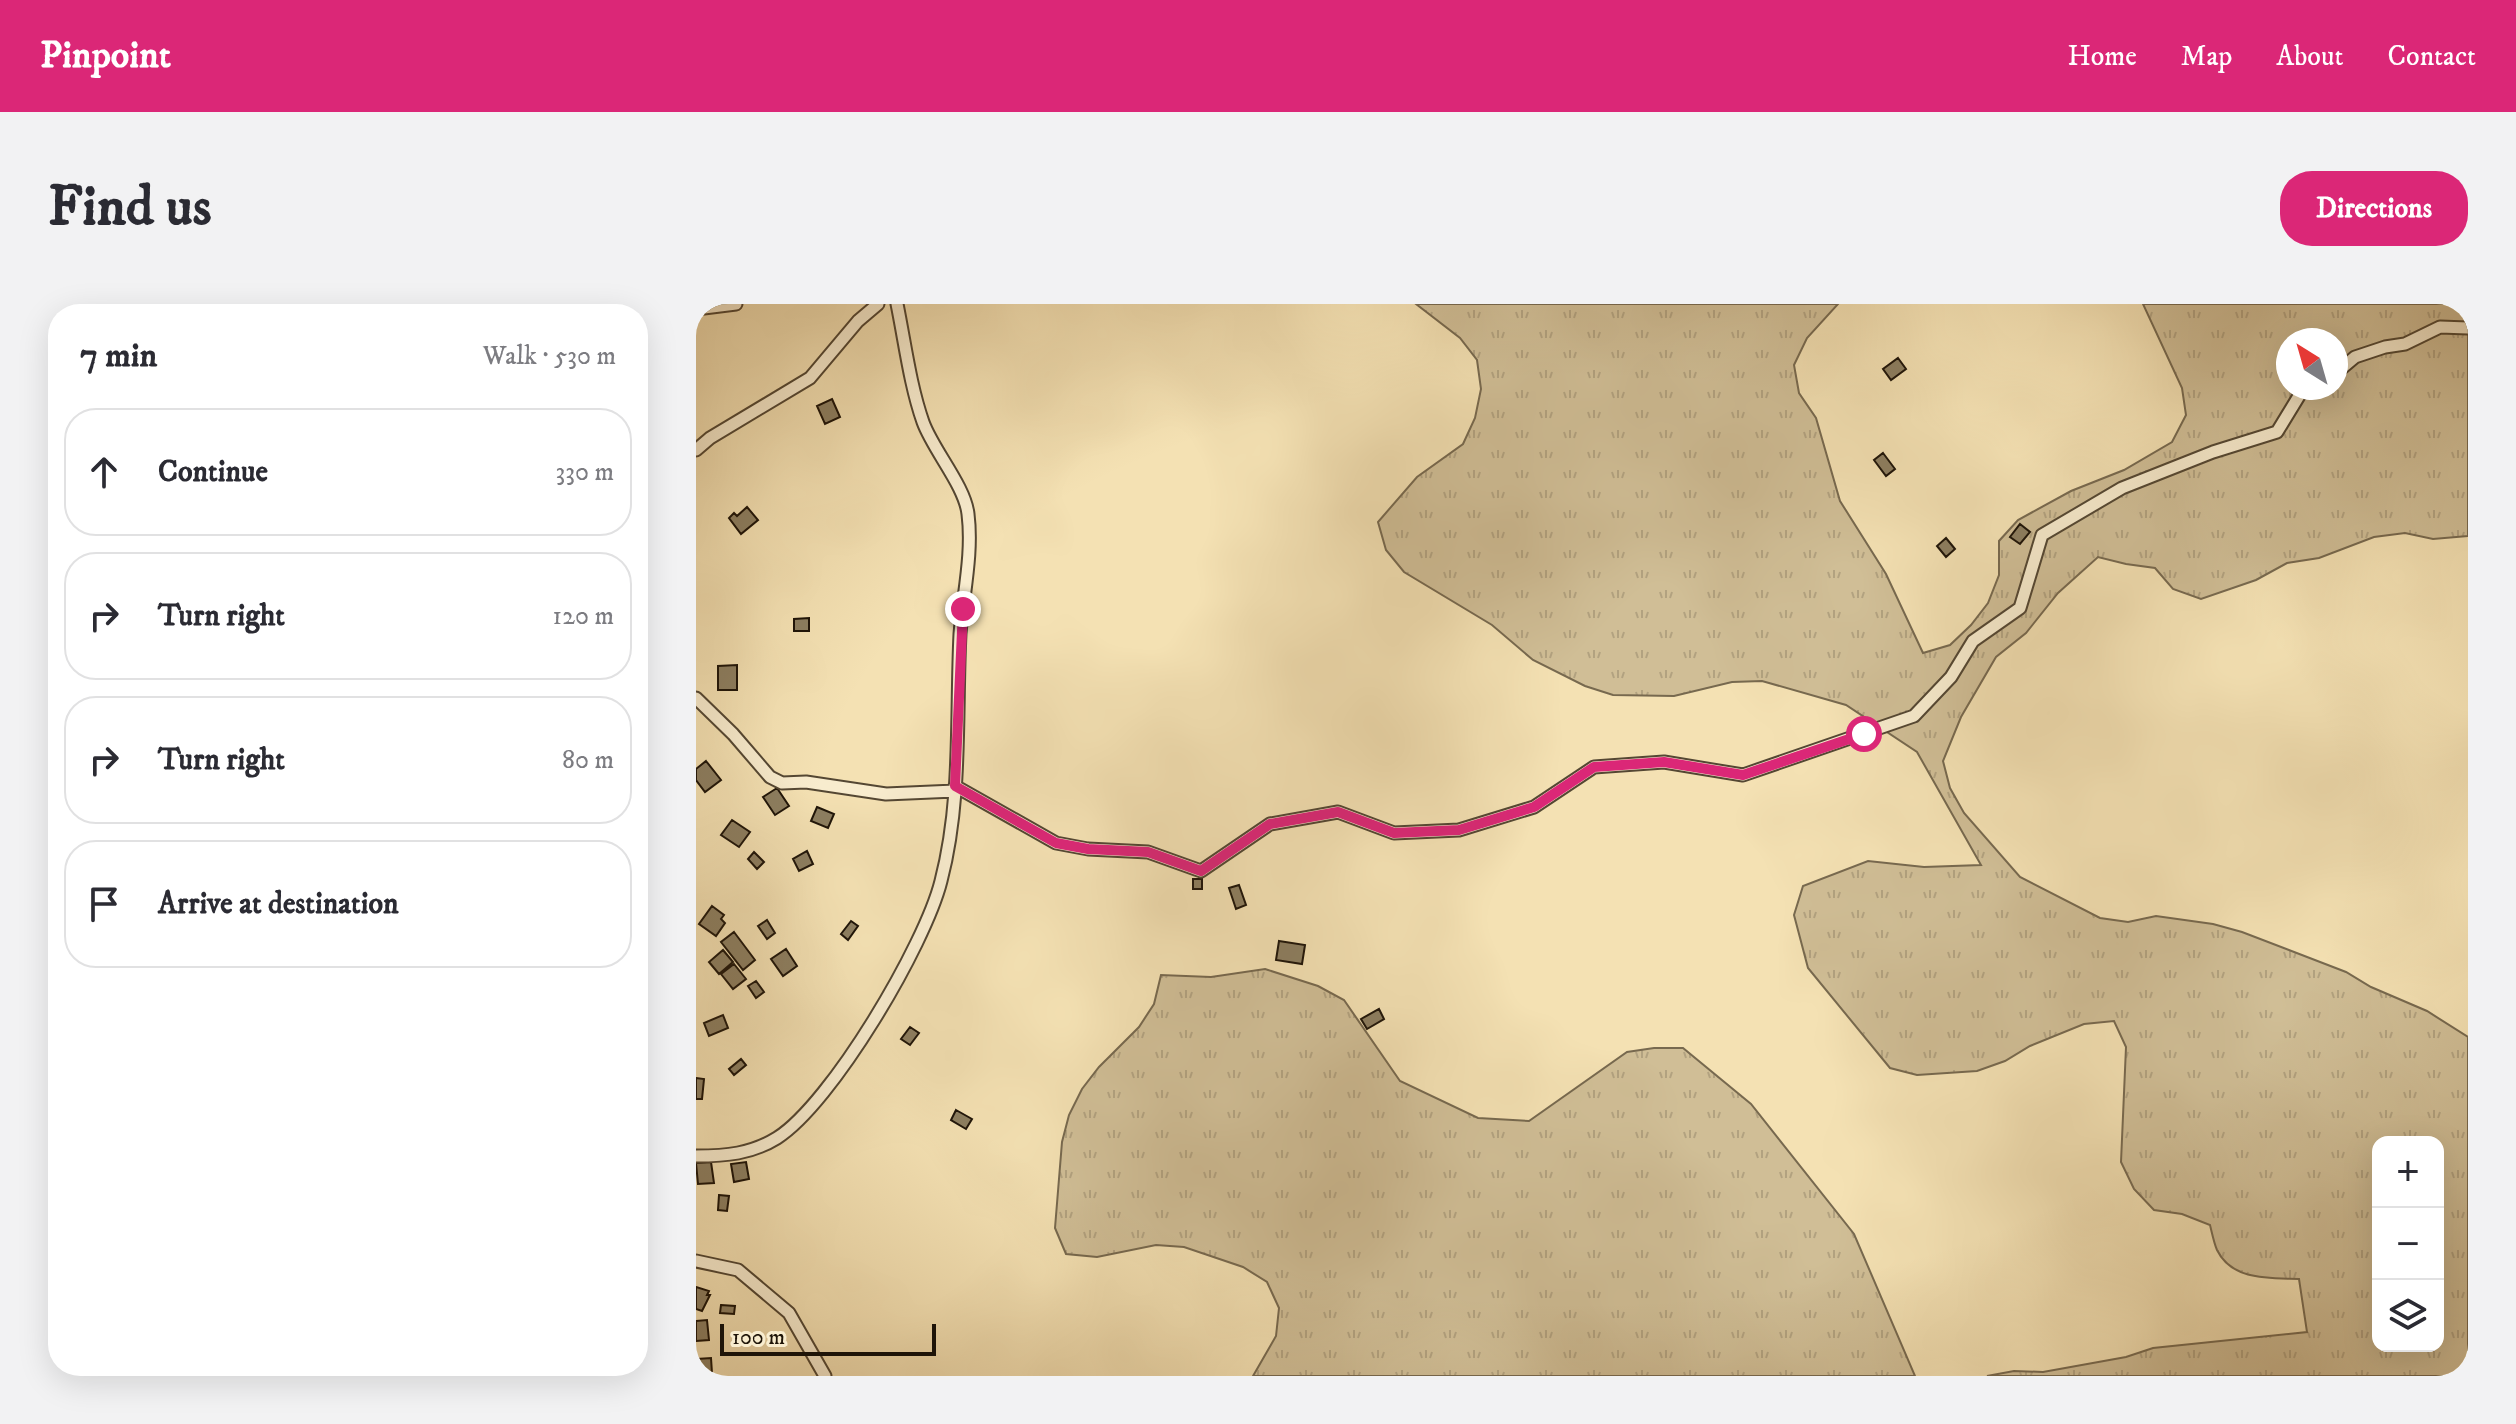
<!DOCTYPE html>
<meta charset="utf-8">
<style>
body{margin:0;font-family:"IM FELL DW Pica",serif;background:#f2f2f3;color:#2b2b33}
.controls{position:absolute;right:24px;bottom:24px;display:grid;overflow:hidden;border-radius:16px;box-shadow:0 8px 32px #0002}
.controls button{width:72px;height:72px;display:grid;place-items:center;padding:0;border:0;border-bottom:2px solid #e1e1e2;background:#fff;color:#2b2b33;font:40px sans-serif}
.compass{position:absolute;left:1580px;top:24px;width:72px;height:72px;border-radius:50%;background:#fff;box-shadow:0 8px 32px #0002;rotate:323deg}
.scale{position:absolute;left:24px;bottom:20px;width:216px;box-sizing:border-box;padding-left:8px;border:4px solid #1e1408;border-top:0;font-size:22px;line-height:28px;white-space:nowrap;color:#1e1408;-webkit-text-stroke:6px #f8ecce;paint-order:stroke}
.stop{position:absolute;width:24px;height:24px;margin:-18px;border:6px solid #db2777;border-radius:50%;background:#fff}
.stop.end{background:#db2777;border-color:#fff;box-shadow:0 2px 8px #0008}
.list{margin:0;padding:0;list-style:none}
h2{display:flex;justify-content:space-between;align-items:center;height:104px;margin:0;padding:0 32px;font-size:34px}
h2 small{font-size:26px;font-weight:400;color:#7c7c81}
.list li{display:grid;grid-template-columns:52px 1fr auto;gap:24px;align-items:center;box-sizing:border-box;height:128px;margin:0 16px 16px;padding:0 16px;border:2px solid #e1e1e2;border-radius:32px}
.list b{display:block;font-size:30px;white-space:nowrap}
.list em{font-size:26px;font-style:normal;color:#7c7c81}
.icon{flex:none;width:44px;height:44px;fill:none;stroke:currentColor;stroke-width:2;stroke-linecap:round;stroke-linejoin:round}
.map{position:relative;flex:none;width:1772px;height:1072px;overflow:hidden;border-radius:32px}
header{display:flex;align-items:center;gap:48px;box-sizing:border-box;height:112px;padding:0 40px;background:#db2777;color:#fff}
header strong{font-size:38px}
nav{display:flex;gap:44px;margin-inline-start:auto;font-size:28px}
.intro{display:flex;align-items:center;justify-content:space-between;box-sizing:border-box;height:192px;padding:0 48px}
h1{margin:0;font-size:56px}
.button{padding:20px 36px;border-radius:32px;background:#db2777;color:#fff;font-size:28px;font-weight:700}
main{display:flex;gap:48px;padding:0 48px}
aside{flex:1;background:#fff;border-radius:32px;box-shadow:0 8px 32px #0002}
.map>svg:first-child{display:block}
.grass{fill:url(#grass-tufts);stroke:#77694f;stroke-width:2;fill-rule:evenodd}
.building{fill:#8d7f61;stroke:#1e1408;stroke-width:2}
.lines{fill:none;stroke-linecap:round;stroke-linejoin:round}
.minor-casing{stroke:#544733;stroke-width:15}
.minor{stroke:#f8ecce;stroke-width:11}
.route{stroke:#db2777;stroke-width:10}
</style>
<header>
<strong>Pinpoint</strong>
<nav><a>Home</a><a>Map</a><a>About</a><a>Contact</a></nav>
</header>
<div class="intro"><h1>Find us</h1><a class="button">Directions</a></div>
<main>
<aside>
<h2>7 min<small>Walk · 530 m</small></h2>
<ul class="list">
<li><svg class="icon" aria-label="ahead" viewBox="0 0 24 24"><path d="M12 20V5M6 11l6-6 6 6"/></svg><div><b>Continue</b></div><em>330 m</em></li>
<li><svg class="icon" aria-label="right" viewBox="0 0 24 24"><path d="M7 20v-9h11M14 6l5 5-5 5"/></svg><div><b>Turn right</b></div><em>120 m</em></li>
<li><svg class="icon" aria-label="right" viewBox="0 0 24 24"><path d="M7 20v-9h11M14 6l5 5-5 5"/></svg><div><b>Turn right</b></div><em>80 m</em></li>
<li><svg class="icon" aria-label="arrive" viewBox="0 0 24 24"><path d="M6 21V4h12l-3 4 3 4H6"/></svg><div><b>Arrive at destination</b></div></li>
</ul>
</aside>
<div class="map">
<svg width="1772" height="1072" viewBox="0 0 1772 1072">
<defs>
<pattern id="grass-tufts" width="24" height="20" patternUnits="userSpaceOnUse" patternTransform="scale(2)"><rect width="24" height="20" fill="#d0be96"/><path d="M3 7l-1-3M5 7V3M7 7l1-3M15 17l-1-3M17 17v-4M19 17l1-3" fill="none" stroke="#b2a280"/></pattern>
</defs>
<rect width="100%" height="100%" fill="#f4e1b3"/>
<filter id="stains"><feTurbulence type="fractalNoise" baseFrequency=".0025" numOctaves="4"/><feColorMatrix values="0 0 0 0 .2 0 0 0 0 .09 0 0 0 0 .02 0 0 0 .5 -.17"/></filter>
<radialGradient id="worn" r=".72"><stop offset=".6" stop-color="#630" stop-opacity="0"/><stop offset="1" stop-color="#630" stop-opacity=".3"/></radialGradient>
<path class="grass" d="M720 0H1142L1111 34 1098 61 1103 89 1120 114 1144 197 1190 270 1227 349 1254 341 1275 321 1292 299 1303 271V237L1322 216 1375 187 1428 166 1476 138 1490 111 1486 84 1447 0H1772V232L1737 235 1709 229 1678 233 1623 254 1591 259 1560 276 1505 295 1477 285 1459 264 1430 260 1402 253 1362 289 1330 329 1300 353 1265 413 1247 457 1254 484 1268 509 1324 573 1404 614 1432 618 1460 612 1517 620 1546 628 1650 668 1675 683 1731 707 1772 733V1072H1291L1318 1067 1347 1068 1430 1053 1457 1044 1611 1028 1603 975C1574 974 1536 977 1521 946 1518 939 1516 929 1514 921L1486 910 1458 906 1438 885 1425 858 1430 743 1418 717 1388 720 1334 742 1309 757 1281 767 1221 771 1194 764 1112 664 1098 611 1107 582 1172 557 1228 563 1285 561 1221 448 1150 401 1066 377 1036 378 978 392 917 391 889 382 837 356 796 321 708 268 690 246 682 218 721 173 767 140 779 114 785 85 781 56 764 34ZM1592 36H1640V84H1592ZM1682 838H1742V1042H1682Z
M569 665 622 682 648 696 704 777 782 814 833 817 931 748 958 744H987L1055 800 1158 930 1219 1072H557L580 1032 583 1004 571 978 547 963 488 943 460 941 401 953 370 950 359 924 366 838 373 811 386 785 403 763 443 723 458 700 465 671 515 673Z"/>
<path class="building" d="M1202 54 1210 65 1195 76 1187 65Z
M136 95 144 113 129 120 121 102Z
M1187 149 1199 165 1190 172 1178 156Z
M51 203 62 216 45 230 33 214 38 209 41 212Z
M1324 220 1334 228 1324 240 1314 233Z
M1250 234 1259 245 1250 253 1241 242Z
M113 314V327H98V315Z
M41 361V386H22V362Z
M10 457 25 476 9 488 0 476V465Z
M81 484 93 502 79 511 67 493Z
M121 503 138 510 132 524 115 517Z
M36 516 54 528 43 543 25 531Z
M111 547 117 560 103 567 97 555Z
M58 548 68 558 61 565 52 555Z
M497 575H506V585H497Z
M543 581 550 601 540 605 533 584Z
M16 602 28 611 25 615 29 619 20 632 3 620Z
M71 616 79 629 71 635 62 622Z
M155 617 162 622 152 636 145 630Z
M38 628 59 656 47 666 25 638Z
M583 637 609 641 606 660 580 656Z
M90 645 101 662 87 672 75 655Z
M27 646 37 658 23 670 13 658Z
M38 660 50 675 37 685 25 670Z
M60 677 68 688 60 694 52 682Z
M683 705 688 715 671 725 665 715Z
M27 711 32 724 13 732 8 719Z
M214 723 223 729 214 741 205 735Z
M45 755 50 761 38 771 33 765Z
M0 774 8 775 6 795H0Z
M260 806 276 815 270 825 255 816Z
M15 858 18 879 2 880 0 859Z
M50 858 53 875 38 878 35 860Z
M23 891 33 892 31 907 22 906Z
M0 983 13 987 11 991H14L6 1007 0 1005Z
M25 1001 39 1002 38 1010 24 1009Z
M11 1016 13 1036 0 1037V1017Z
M15 1054 16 1069 0 1070V1055Z"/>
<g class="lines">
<defs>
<path id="minor" d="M0 5 40 0
M1640 69 1659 53 1689 43 1709 40 1744 23 1772 24
M0 146 14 134 114 74 162 17 182 0
M0 394 37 430 74 473 86 479 110 478 190 490 259 487
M259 482 360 539 392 545 452 548 505 567 574 520 642 508 698 529 763 526 838 503 898 463 968 458 1047 471 1218 412 1255 373 1277 337 1324 304 1346 231 1426 184 1517 148 1581 128 1606 87 1613 84
M0 852C30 852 55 850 81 834 136 799 229 641 245 577 266 497 260 412 264 330 267 291 277 250 272 210 269 182 237 146 227 118 214 81 209 39 201 0
M0 957 42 966 93 1009 129 1072"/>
</defs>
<use href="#minor" class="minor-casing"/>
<use href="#minor" class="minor"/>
</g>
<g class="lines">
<path class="route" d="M267 305 259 482 360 539 392 545 452 548 505 567 574 520 642 508 698 529 763 526 838 503 898 463 968 458 1047 471 1168 430"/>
</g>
<rect width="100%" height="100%" filter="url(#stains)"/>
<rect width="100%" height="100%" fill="url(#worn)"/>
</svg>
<div class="controls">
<button>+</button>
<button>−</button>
<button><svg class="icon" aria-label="layers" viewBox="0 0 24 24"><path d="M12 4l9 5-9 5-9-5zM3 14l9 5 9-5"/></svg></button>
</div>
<svg class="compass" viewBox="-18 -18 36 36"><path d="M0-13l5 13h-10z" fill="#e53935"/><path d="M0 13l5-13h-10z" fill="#7c7c81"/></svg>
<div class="scale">100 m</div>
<div class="stop" style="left:1168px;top:430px"></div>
<div class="stop end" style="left:267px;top:305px"></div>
</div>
</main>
